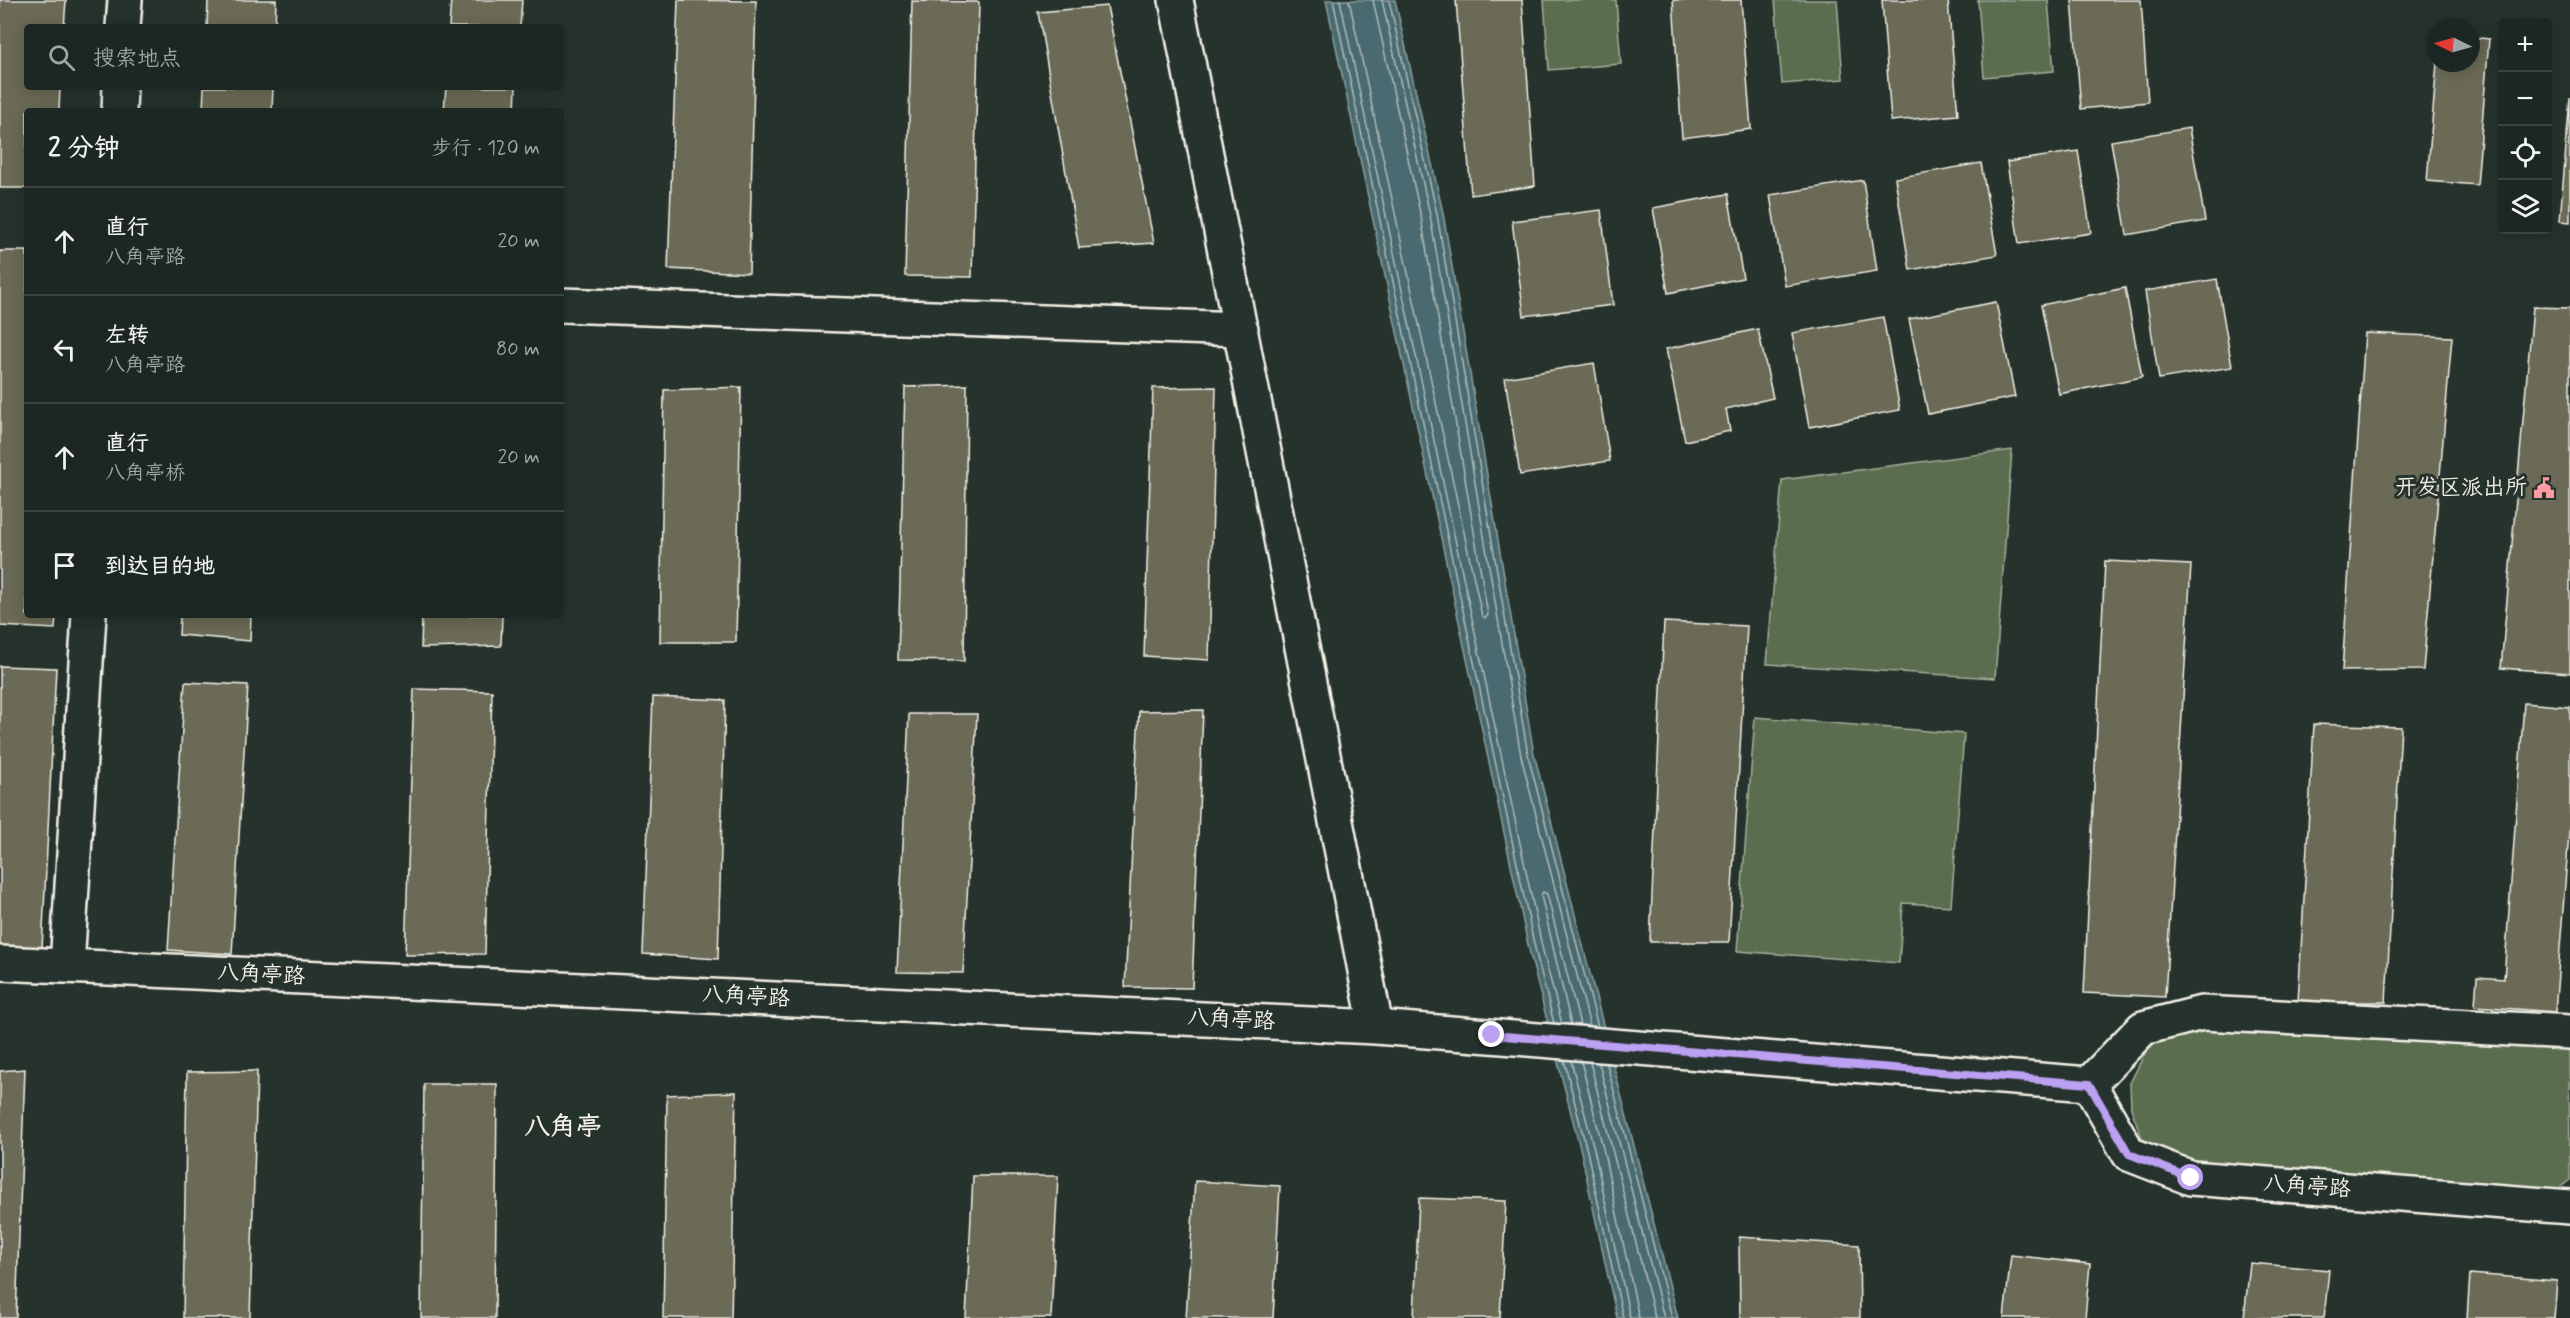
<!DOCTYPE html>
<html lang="zh">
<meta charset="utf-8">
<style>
body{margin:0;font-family:Mynerve,"LXGW WenKai TC",sans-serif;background:#252e2a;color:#f1f3f6}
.controls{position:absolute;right:18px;top:18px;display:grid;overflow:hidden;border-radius:6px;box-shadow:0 3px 15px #0003}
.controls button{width:54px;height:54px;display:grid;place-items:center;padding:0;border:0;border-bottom:2px solid #3a4340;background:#1c2622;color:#f1f3f6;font:30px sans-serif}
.compass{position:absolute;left:2426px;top:18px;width:54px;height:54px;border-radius:50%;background:#1c2622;box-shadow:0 3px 15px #0003;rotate:275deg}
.stop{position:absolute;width:18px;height:18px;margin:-14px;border:4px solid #bca0f2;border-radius:50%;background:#fff}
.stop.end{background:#bca0f2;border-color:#fff;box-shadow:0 2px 6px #0008}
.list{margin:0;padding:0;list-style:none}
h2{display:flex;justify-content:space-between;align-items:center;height:78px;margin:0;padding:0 24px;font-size:26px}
h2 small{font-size:20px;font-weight:400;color:#a0a5a5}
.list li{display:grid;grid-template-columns:39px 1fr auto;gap:18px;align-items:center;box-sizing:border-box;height:108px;padding:0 24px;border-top:2px solid #3a4340}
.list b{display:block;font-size:22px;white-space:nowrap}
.list p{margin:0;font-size:20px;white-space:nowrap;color:#a0a5a5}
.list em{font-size:20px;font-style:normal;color:#a0a5a5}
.icon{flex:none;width:33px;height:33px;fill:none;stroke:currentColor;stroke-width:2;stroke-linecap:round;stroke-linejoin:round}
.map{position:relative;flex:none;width:2570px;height:1318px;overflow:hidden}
.search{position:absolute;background:#1c2622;box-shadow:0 3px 15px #0003;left:24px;top:24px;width:540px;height:66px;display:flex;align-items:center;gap:15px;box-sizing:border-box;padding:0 21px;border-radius:6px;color:#a0a5a5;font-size:22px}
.panel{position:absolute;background:#1c2622;box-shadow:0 3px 15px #0003;left:24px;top:108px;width:540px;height:510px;border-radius:6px}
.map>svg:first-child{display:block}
.green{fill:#5a6d50;stroke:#a7af9c;stroke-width:1.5}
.water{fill:#486a6f;stroke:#8da09f;stroke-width:1.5}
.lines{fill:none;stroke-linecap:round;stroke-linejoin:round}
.shore{stroke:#afbbb8;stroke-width:1.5}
.building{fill:#6b6b56;stroke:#f4f1e8;stroke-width:1.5}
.street-casing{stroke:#f4f1e8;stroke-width:38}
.street{stroke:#26332d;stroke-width:33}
.route{stroke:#bca0f2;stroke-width:8}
.labels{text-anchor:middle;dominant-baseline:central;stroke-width:6;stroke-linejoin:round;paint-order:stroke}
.poi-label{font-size:22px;fill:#f4f1e8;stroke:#26332d;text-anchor:end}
.street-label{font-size:22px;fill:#f4f1e8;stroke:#26332d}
.quarter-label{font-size:26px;font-weight:bold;fill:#f4f1e8;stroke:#26332d}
</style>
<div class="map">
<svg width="2570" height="1318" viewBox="0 0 2570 1318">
<rect width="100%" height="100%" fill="#26332d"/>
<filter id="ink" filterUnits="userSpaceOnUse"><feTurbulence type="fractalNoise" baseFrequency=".0167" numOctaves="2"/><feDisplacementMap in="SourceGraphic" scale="12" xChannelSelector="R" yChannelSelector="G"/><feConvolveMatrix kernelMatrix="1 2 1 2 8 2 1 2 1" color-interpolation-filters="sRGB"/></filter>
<g filter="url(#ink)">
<path class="green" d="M1544 0H1616L1621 64 1549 70Z
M1775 0H1837L1843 79 1782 84Z
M1978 0H2048L2054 71 1984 77Z
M2012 450 1995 678 1767 664 1782 480Z
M1755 717 1964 734 1951 906 1903 903 1899 963 1737 951Z
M2201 1026 2569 1048 2570 1180 2558 1189 2181 1164 2168 1158 2142 1138 2131 1108 2130 1083 2146 1051 2168 1033Z"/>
<path class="water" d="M1326 0H1395L1443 213 1534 754 1678 1318H1617L1581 1152 1530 954Z"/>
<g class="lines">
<path class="shore" d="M1333 0 1536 953 1554 1023
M1340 0 1543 951 1562 1024
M1349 0 1482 616 1485 618 1488 615 1421 217 1373 0
M1382 0 1430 215 1521 756 1590 1026
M1389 0 1437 214 1528 755 1598 1027
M1571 1025 1541 895 1543 892 1547 894 1580 1025
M1564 1060 1587 1151 1623 1318
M1571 1061 1594 1149 1630 1318
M1581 1061 1603 1148 1639 1318
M1590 1062 1655 1318
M1599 1063 1664 1318
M1607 1064 1672 1318"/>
</g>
<path class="building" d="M0 0H66L64 27H27V87H60L59 111H27V188H0Z
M208 0H276L275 27H207Z
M451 0H522L520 27H449Z
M678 0 756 1 749 273 668 269Z
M1456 0H1522L1535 186 1471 195Z
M1673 0H1741L1751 129 1682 138Z
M1882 0H1948L1958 115 1891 121Z
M2072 0H2141L2148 102 2081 109Z
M912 1 979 2 972 277 905 276Z
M1107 6 1154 243 1079 248 1038 12Z
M2471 37 2489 39 2477 185 2427 181 2437 63H2471Z
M204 87H273L272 111H203Z
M446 87H516L515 111H444Z
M2570 98V222L2560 221Z
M2189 128 2205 221 2127 235 2111 141Z
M2078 151 2091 233 2019 244 2007 162Z
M1981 163 1997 255 1910 270 1895 178Z
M1863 180 1877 271 1785 286 1770 195Z
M1728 194 1743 278 1668 293 1653 208Z
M1601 210 1613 305 1524 316 1512 221Z
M0 251H27V615H56L55 629 0 626Z
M2217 279 2232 367 2159 379 2145 291Z
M2125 288 2142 377 2059 394 2041 305Z
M1996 302 2015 397 1928 414 1909 319Z
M2533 307 2570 308V673L2501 668Z
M1883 317 1900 410 1809 427 1792 333Z
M1758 329 1773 398 1726 409 1730 431 1685 441 1666 349Z
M2365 333 2452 337 2423 670 2342 671Z
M1594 363 1610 461 1520 475 1505 378Z
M967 385 964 661 898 660 905 387Z
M741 387 736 642H660L664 390Z
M1216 387 1209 660 1144 656 1153 388Z
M2105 561 2191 565 2165 997 2084 993Z
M180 615H251L250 641 179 635Z
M422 615H502L501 646 421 648Z
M1664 622 1747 626 1729 942H1650Z
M0 666 56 668 42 949 0 946Z
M185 682 248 685 232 954 168 950Z
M414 689 492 691 485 954 405 955Z
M653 697 725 700 718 959 643 954Z
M2524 703 2570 707V820L2555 1012 2475 1006 2477 977 2504 979Z
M1203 710 1192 988 1125 987 1139 711Z
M909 714H977L963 973 897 972Z
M2314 724 2401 727 2386 1002H2298Z
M25 1069 16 1318H0V1071Z
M257 1071 250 1318H183L187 1072Z
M424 1084H497L495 1318H421Z
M736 1092 731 1318H663L667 1095Z
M973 1176H1058L1051 1318H966Z
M1195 1181 1280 1186 1273 1318H1186Z
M1419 1198 1506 1201 1500 1318H1414Z
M1739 1237 1859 1245 1860 1318H1740Z
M2011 1255 2090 1264 2085 1318H2004Z
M2250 1263 2329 1270 2324 1318H2244Z
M2470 1274 2557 1281 2554 1318H2467Z"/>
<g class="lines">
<defs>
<path id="street" d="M1176 0 1376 1027
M123 27 125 0
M119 111 120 87
M561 305 1241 329
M0 963 1376 1027 2089 1084
M67 966 89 615
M2089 1084 2129 1154 2191 1178 2570 1207
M2089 1084 2143 1028 2202 1013 2570 1032"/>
</defs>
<use href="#street" class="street-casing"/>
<use href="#street" class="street"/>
</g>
</g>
<g class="lines" filter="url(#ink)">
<path class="route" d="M1492 1035 2089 1084 2129 1154 2191 1178"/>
</g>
<defs>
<symbol id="civic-bare" viewBox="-9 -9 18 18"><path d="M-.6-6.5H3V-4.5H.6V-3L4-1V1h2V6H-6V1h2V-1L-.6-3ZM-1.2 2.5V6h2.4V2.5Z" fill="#ff9aa2" stroke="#26332d" stroke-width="2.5" paint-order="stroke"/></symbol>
</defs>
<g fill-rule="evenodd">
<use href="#civic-bare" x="2529" y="473" width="30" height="30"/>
</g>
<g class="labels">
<g class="poi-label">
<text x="2527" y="488">开发区派出所</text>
</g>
<g class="street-label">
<text transform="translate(261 975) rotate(3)">八角亭路</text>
<text transform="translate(746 997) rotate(3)">八角亭路</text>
<text transform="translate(1231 1020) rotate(3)">八角亭路</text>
<text transform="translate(2307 1187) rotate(4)">八角亭路</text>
</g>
<g class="quarter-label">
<text x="563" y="1128">八角亭</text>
</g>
</g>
</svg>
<div class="controls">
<button>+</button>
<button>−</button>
<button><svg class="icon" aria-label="locate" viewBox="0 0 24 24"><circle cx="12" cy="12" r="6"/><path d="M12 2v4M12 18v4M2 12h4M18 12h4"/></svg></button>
<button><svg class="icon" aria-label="layers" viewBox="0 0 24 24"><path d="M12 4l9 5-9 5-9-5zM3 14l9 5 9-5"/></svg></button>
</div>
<svg class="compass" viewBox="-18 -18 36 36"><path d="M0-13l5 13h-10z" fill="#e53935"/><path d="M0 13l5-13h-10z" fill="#a0a5a5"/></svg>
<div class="stop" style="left:2191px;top:1178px"></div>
<div class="stop end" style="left:1492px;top:1035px"></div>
<div class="search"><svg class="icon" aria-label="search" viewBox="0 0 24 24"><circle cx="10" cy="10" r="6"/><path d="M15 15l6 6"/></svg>搜索地点</div>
<section class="panel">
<h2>2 分钟<small>步行 · 120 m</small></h2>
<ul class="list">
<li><svg class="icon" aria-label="ahead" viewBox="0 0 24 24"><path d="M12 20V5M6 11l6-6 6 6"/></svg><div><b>直行</b><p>八角亭路</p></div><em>20 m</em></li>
<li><svg class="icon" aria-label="left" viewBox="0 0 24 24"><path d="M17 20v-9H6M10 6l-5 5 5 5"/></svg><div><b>左转</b><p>八角亭路</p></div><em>80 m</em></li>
<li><svg class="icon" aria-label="ahead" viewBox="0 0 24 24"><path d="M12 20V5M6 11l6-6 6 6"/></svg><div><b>直行</b><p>八角亭桥</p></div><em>20 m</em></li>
<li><svg class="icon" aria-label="arrive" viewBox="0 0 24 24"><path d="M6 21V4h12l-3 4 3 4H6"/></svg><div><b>到达目的地</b></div></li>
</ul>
</section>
</div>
